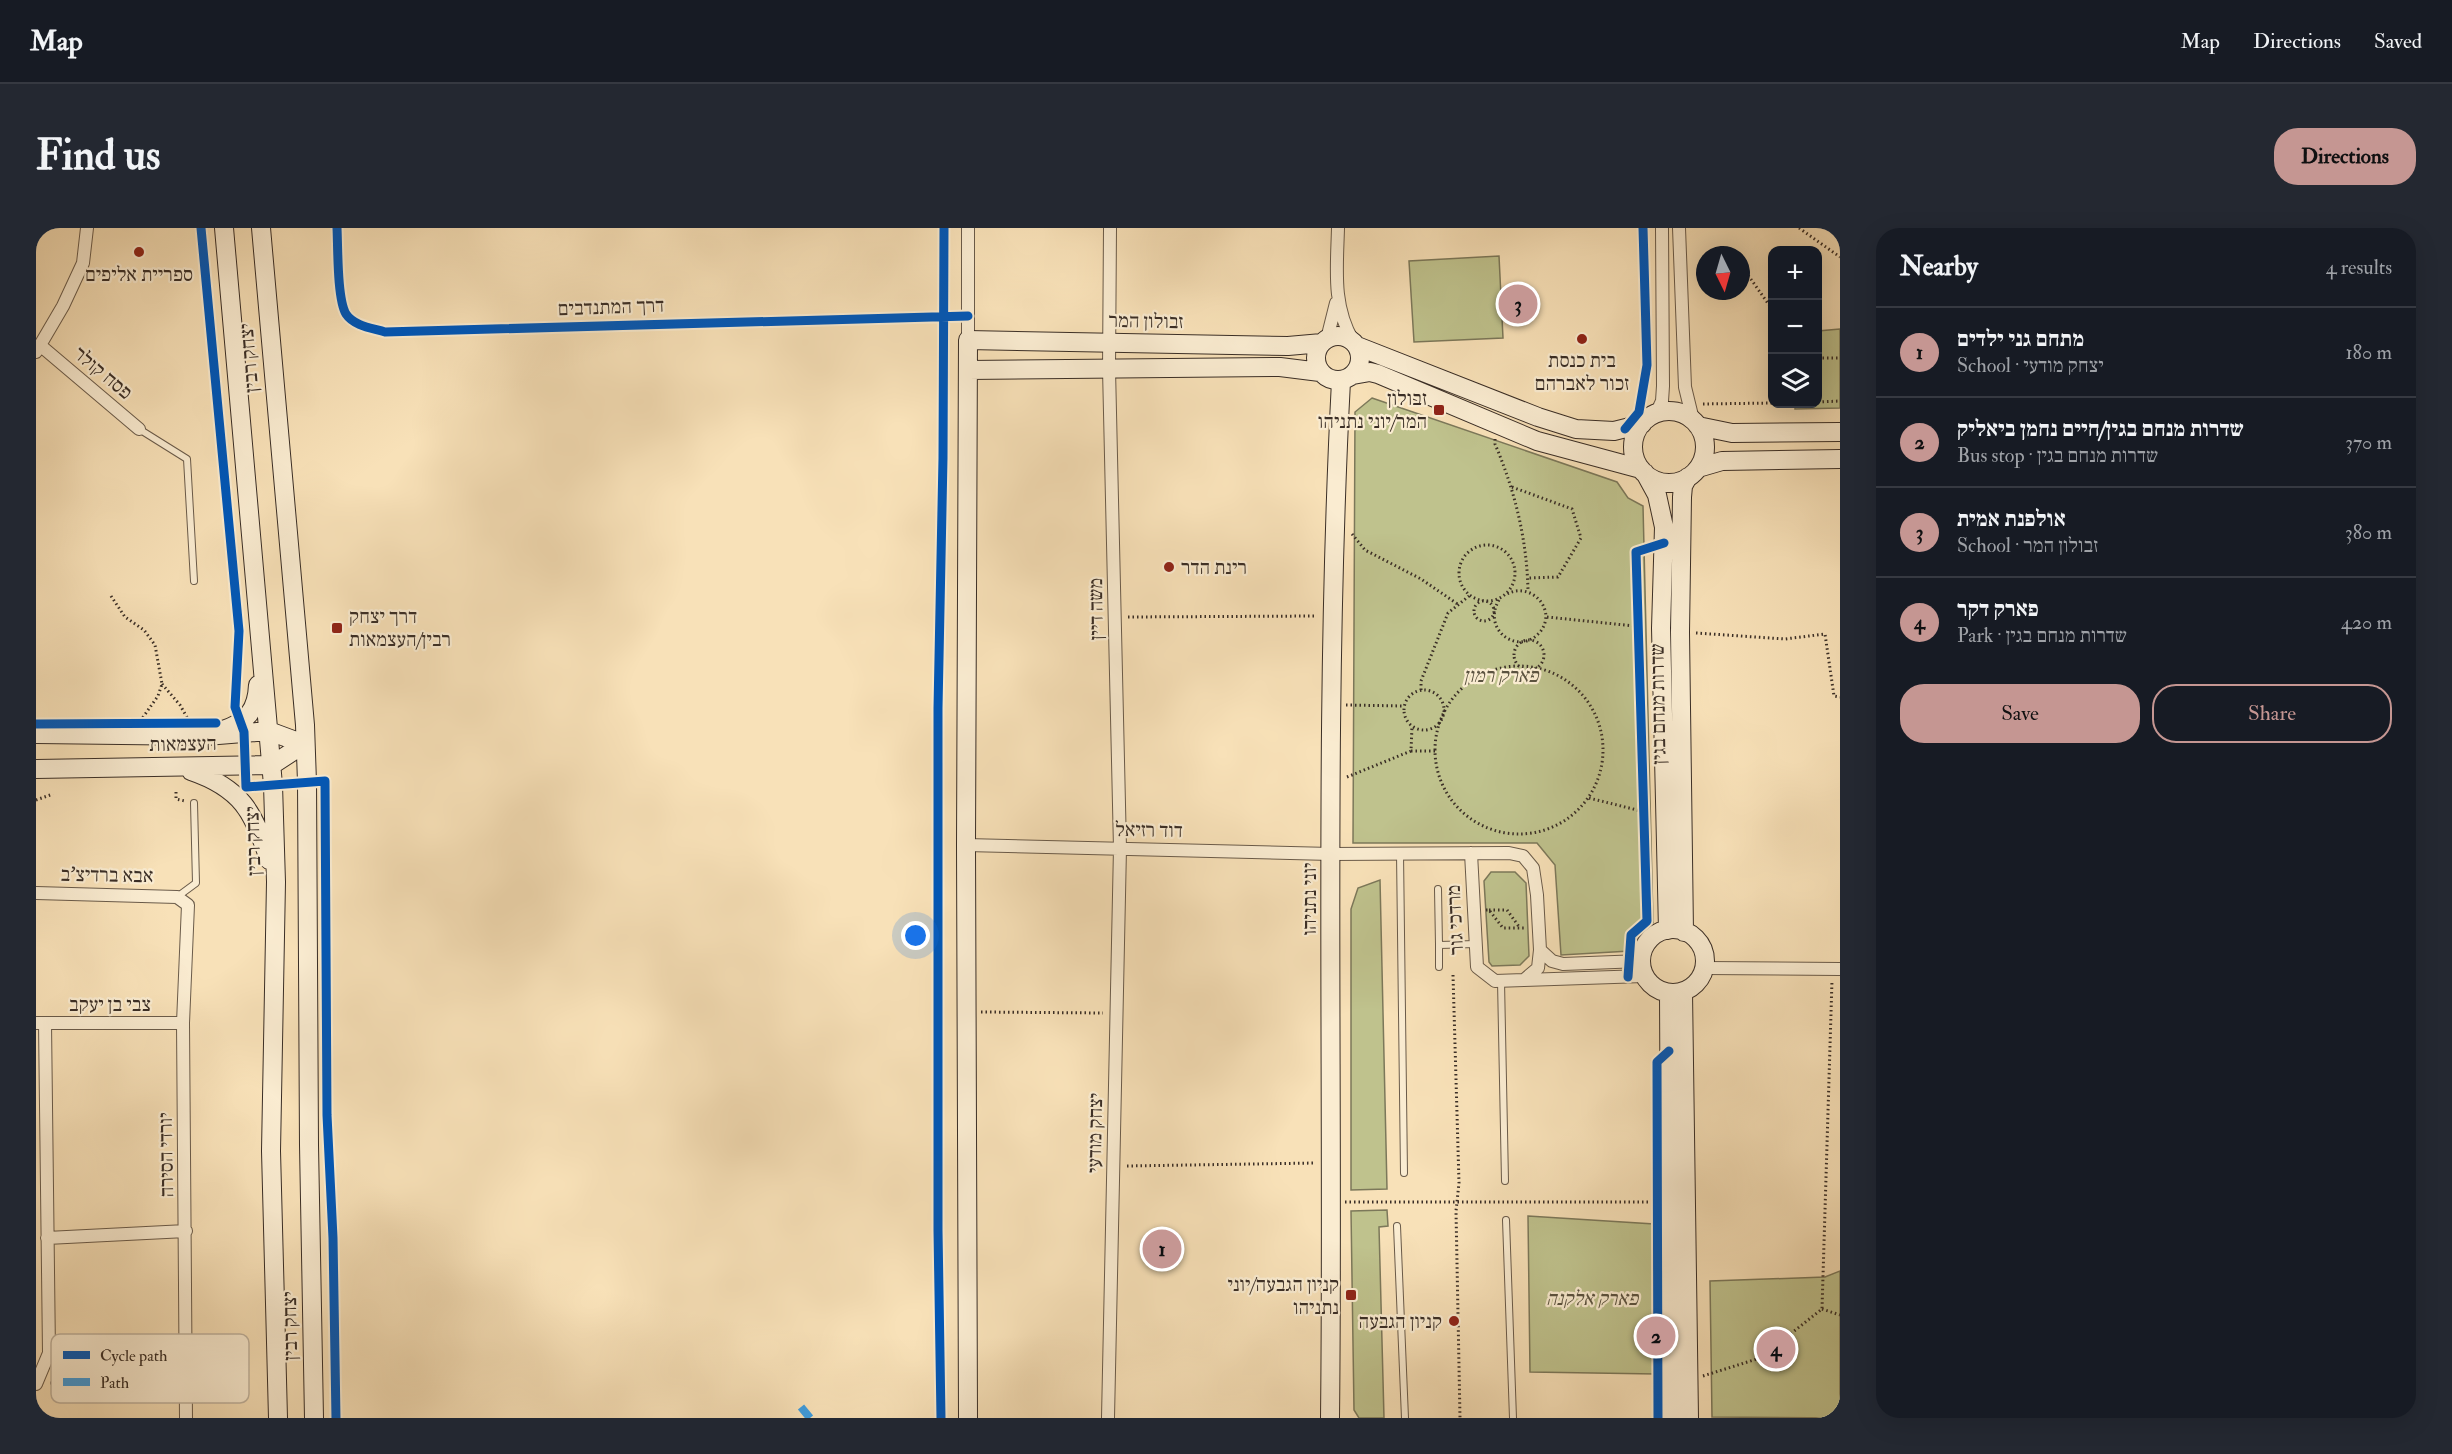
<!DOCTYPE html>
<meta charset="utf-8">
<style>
body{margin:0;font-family:"IM FELL Double Pica","Frank Ruhl Libre",serif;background:#242831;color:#f1f3f6}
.controls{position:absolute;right:18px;top:18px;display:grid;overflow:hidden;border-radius:12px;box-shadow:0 6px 24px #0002}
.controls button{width:54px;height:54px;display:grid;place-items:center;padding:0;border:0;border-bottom:2px solid #363941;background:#171b24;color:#f1f3f6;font:30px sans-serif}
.compass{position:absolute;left:1660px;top:18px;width:54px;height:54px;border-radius:50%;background:#171b24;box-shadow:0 6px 24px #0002;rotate:175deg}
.you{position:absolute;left:880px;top:708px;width:21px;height:21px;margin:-15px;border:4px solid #fff;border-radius:50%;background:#1a73e8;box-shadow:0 0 0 9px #1a73e833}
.badge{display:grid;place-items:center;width:39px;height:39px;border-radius:50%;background:#c59692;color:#111;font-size:20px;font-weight:700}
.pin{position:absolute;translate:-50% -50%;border:3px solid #fff;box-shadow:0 2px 6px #0006}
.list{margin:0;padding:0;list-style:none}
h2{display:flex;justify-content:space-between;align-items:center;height:78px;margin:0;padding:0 24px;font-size:26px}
h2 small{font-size:20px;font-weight:400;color:#9ea1a6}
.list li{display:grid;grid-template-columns:39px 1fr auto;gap:18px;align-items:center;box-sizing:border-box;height:90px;padding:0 24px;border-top:2px solid #363941}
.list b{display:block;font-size:22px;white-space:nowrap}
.list p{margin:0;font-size:20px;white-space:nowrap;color:#9ea1a6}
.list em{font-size:20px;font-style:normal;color:#9ea1a6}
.actions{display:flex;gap:12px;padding:18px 24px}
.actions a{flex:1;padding:14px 0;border:2px solid #c59692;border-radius:24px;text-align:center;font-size:21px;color:#c59692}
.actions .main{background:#c59692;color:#111}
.icon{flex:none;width:33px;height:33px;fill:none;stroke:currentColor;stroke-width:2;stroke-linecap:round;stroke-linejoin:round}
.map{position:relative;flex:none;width:1804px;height:1190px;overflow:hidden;border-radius:24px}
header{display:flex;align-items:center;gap:36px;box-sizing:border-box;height:84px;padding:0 30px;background:#171b24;border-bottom:2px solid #363941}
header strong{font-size:28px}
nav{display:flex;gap:33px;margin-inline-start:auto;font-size:21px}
.intro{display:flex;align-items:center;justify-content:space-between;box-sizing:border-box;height:144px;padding:0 36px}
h1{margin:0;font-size:42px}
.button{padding:15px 27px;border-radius:24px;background:#c59692;color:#111;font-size:21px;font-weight:700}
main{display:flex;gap:36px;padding:0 36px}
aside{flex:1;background:#171b24;border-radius:24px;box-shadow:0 6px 24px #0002}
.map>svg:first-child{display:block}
.green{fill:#bfc28d;stroke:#7c785a;stroke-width:1.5}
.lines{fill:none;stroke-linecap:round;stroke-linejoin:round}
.lane-casing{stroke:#6a5b4a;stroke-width:8}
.street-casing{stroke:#6a5b4a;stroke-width:14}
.secondary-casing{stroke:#3a2e26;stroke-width:20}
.path{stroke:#3a2e26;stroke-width:3;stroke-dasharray:1.5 3;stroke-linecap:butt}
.lane{stroke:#faecd1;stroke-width:6}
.street{stroke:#faecd1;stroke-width:12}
.secondary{stroke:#faecd1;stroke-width:18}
.quiet{stroke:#3e9de0;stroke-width:8;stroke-dasharray:15 8;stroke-linecap:butt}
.cycleway-casing{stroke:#faecd1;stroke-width:13}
.cycleway{stroke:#0057b8;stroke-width:9}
.poi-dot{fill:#8f2418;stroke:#faecd1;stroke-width:2}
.labels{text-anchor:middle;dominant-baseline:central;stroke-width:4.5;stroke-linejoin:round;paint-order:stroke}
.poi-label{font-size:20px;fill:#3a2e26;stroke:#faecd1;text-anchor:end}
.street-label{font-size:20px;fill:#3a2e26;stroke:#faecd1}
.park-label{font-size:20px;font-style:italic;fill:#5b5340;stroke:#faecd1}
.key{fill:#faecd1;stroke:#c0b39e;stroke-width:1.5}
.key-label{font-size:16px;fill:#3a2e26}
</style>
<header>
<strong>Map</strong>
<nav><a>Map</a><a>Directions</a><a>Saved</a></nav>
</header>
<div class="intro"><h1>Find us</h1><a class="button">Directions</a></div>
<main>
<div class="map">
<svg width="1804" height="1190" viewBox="0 0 1804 1190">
<rect width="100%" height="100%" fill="#f8e1b8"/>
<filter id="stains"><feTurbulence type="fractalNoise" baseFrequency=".00333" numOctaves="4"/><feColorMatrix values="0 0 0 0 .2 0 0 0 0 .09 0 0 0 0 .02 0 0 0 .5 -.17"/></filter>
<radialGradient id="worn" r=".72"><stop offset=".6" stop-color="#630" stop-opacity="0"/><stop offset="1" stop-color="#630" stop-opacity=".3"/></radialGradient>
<path class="green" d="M1463 28 1467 110 1378 114 1373 33Z
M1804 101V180L1759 181V176H1782V103Z
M1336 170 1581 254 1592 270 1607 278 1617 695 1601 707 1594 723 1525 727 1519 637 1501 615H1317L1319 184Z
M1455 644H1479L1490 655 1493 728 1484 737 1456 738 1453 734 1448 653Z
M1344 652 1351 961 1315 962V681L1322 660Z
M1351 982 1352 998 1343 999 1348 1190H1323L1318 1182 1315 983Z
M1492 988 1618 996 1620 1146 1494 1144Z
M1804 1043V1190L1676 1189 1674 1053 1789 1049Z"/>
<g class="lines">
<defs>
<path id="lane" d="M103 201 151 231 158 353
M1364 625 1368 945
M1402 661 1403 717
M141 669 160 655 158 575
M1403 739V717L1440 716
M1465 753 1469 953
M1470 992 1477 1190
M1361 998 1369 1190"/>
<path id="street" d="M932 0V112
M1302 0C1301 40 1296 77 1317 113
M1643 0 1649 159 1657 192
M1291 111 1300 75
M5 118 103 201
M0 124 27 78 47 35 51 0
M1620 186 1626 173 1627 158 1626 0
M930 617 1295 626 1473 625 1487 628 1497 640 1501 667 1504 722 1502 740 1488 752 1459 753 1441 739 1435 625
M0 665 141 669 152 677 147 795 150 1190
M1504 722 1516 733 1527 736 1605 733
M1668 740 1804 741
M1488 752 1608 748
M0 795H147
M11 1010 150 1003
M0 1156 13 1125 9 795
M1072 1190 1084 620 1073 141 1074 0"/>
<path id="secondary" d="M188 0 237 557 240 654 235 923 242 1190
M225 0 269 497 271 554 273 917 278 1190
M1280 130a22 22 0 1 1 44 0a22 22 0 1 1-44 0Z
M1321 118 1502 189 1540 201 1578 203 1606 196
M932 142 1244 139 1284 144
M1317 147 1334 144 1342 146 1501 213 1605 241
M1597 219a36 36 0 1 1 72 0a36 36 0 1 1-72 0Z
M1662 198 1696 205 1804 204
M1662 240 1686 233 1804 231
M1609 245 1621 267 1628 299 1625 400 1632 702
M187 502C211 494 221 482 222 457
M0 506 170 508 233 503 268 516
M0 541 236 537 268 516
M155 543C205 560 218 584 233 632
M1605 733a32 32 0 1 1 64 0a32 32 0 1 1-64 0Z
M1648 704 1644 404 1646 269 1647 258 1652 249
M1647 764 1653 1190
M1633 765 1635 1190
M932 1190 930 617 932 112 1252 118 1286 115
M1294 1190C1298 844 1287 498 1305 153"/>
</defs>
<use href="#lane" class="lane-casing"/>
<use href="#street" class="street-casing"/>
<use href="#secondary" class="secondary-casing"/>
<path class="path" d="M1763 0 1804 29
M1707 40 1736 81
M1782 130H1804
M1782 174 1804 173
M1667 176 1736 175
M1459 211V216C1479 263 1491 312 1492 363
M1476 259 1536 281 1545 310 1522 349 1492 350
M1316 306 1329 322 1385 351 1423 377
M1423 345a28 28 0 1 1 56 0a28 28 0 1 1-56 0Z
M75 368 89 389 108 402 119 417 126 456 122 468 105 492
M1463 372C1445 402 1483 429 1504 404 1522 382 1495 353 1471 366
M1438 383a10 10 0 1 1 20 0a10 10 0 1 1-20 0Z
M1092 389 1280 388
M1511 389 1608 399
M1660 405 1749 411 1789 406 1798 468 1804 469
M1478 427a15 15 0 1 1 30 0a15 15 0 1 1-30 0Z
M1399 522a84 84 0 1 1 168 0a84 84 0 1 1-168 0Z
M126 456 144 477 153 493
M1385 462V453L1412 385 1433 368
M1368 482a20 20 0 1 1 40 0a20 20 0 1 1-40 0Z
M1310 477 1368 478
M1375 523H1399
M1311 549 1375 523 1376 498
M140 564V571L149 573
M1553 570 1613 585
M0 572 17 566
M1450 682H1453L1467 700H1489
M1453 682H1471L1484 700
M1417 747 1423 955 1420 983 1424 1190
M945 784 1067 785
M1091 938 1279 935
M1309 974H1618
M1786 1081 1804 1087
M1667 1148 1724 1130 1786 1081 1796 752
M14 1155 136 1154"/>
<use href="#lane" class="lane"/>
<use href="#street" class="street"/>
<use href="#secondary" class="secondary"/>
<path class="quiet" d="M765 1179 774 1190"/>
<defs>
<path id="cycleway" d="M165 0 203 403 199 479 208 504 210 559 289 553 291 887 297 1010 300 1190
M301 0C302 19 301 71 310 86 318 98 336 100 349 104L932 88
M1589 201 1603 184 1611 137 1607 0
M0 496 180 495
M1592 749 1595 707 1611 693 1600 324 1628 315
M905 1190 902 1002V480L907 230 908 0
M1622 1190 1621 834 1633 823"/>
</defs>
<use href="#cycleway" class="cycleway-casing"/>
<use href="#cycleway" class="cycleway"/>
</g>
<g class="poi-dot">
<circle cx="103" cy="24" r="6"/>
<circle cx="1546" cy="111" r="6"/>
<rect x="1397" y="176" width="12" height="12" rx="3"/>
<circle cx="1133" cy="339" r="6"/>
<rect x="295" y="394" width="12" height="12" rx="3"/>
<rect x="1309" y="1061" width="12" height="12" rx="3"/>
<circle cx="1418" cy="1093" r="6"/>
</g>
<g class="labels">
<g class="poi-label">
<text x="103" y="46" text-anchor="middle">ספריית אליפים</text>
<text x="1546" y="132" text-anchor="middle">בית כנסת<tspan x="1546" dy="23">זכור לאברהם</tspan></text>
<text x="1391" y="170">זבולון<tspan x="1391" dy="23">המר/יוני נתניהו</tspan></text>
<text x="1145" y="339" text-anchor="start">רינת הדר</text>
<text x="313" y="388" text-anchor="start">דרך יצחק<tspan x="313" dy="23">רבין/העצמאות</tspan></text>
<text x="1303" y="1056">קניון הגבעה/יוני<tspan x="1303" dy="23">נתניהו</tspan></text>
<text x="1406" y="1093">קניון הגבעה</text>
</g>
<g class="street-label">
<text transform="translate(575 79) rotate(-2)">דרך המתנדבים</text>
<text transform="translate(1110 93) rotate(1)">זבולון המר</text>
<text transform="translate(213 130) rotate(-95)">יצחק רבין</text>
<text transform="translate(67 145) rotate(40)">פסח קולר</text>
<text transform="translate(1060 381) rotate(-91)">משה דיין</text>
<text transform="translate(1622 476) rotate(-91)">שדרות מנחם בגין</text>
<text transform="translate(147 516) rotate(-1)">העצמאות</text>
<text transform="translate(1113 602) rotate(1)">דוד רזיאל</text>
<text transform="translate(217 613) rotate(-92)">יצחק רבין</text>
<text transform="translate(71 647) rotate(1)">אבא ברדיצ'ב</text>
<text transform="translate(1273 671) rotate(-90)">יוני נתניהו</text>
<text transform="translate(1419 692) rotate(-93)">מרדכי גור</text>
<text x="74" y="776">צבי בן יעקב</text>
<text transform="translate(1059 905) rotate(-89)">יצחק מודעי</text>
<text transform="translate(130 927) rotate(-91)">יורדי הסירה</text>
<text transform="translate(254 1098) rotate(-91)">יצחק רבין</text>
</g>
<g class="park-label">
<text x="1465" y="447">פארק רמון</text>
<text x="1556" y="1070">פארק אלקנה</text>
</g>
</g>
<rect x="15" y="1106" width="198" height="69" rx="9" class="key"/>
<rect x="27" y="1123" width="27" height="8" fill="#0057b8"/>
<rect x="27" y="1150" width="27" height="8" fill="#3e9de0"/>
<g class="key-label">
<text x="64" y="1133">Cycle path</text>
<text x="64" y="1160">Path</text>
</g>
<rect width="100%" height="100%" filter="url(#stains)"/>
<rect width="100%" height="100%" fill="url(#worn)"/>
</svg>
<div class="controls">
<button>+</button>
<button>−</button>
<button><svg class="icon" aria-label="layers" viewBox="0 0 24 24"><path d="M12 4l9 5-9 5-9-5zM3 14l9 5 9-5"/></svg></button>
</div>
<svg class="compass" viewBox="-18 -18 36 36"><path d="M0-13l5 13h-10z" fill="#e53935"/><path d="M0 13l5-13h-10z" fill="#9ea1a6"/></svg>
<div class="you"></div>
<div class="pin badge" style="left:1126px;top:1021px">1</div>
<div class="pin badge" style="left:1620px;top:1108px">2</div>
<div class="pin badge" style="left:1482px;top:76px">3</div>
<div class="pin badge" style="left:1740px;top:1121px">4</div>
</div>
<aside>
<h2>Nearby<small>4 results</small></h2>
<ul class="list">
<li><span class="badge">1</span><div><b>מתחם גני ילדים</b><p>School · יצחק מודעי</p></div><em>180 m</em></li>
<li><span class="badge">2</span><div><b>שדרות מנחם בגין/חיים נחמן ביאליק</b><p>Bus stop · שדרות מנחם בגין</p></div><em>370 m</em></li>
<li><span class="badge">3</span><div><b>אולפנת אמית</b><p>School · זבולון המר</p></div><em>380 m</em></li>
<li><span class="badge">4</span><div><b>פארק דקר</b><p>Park · שדרות מנחם בגין</p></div><em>420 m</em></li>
</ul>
<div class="actions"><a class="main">Save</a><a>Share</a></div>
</aside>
</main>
